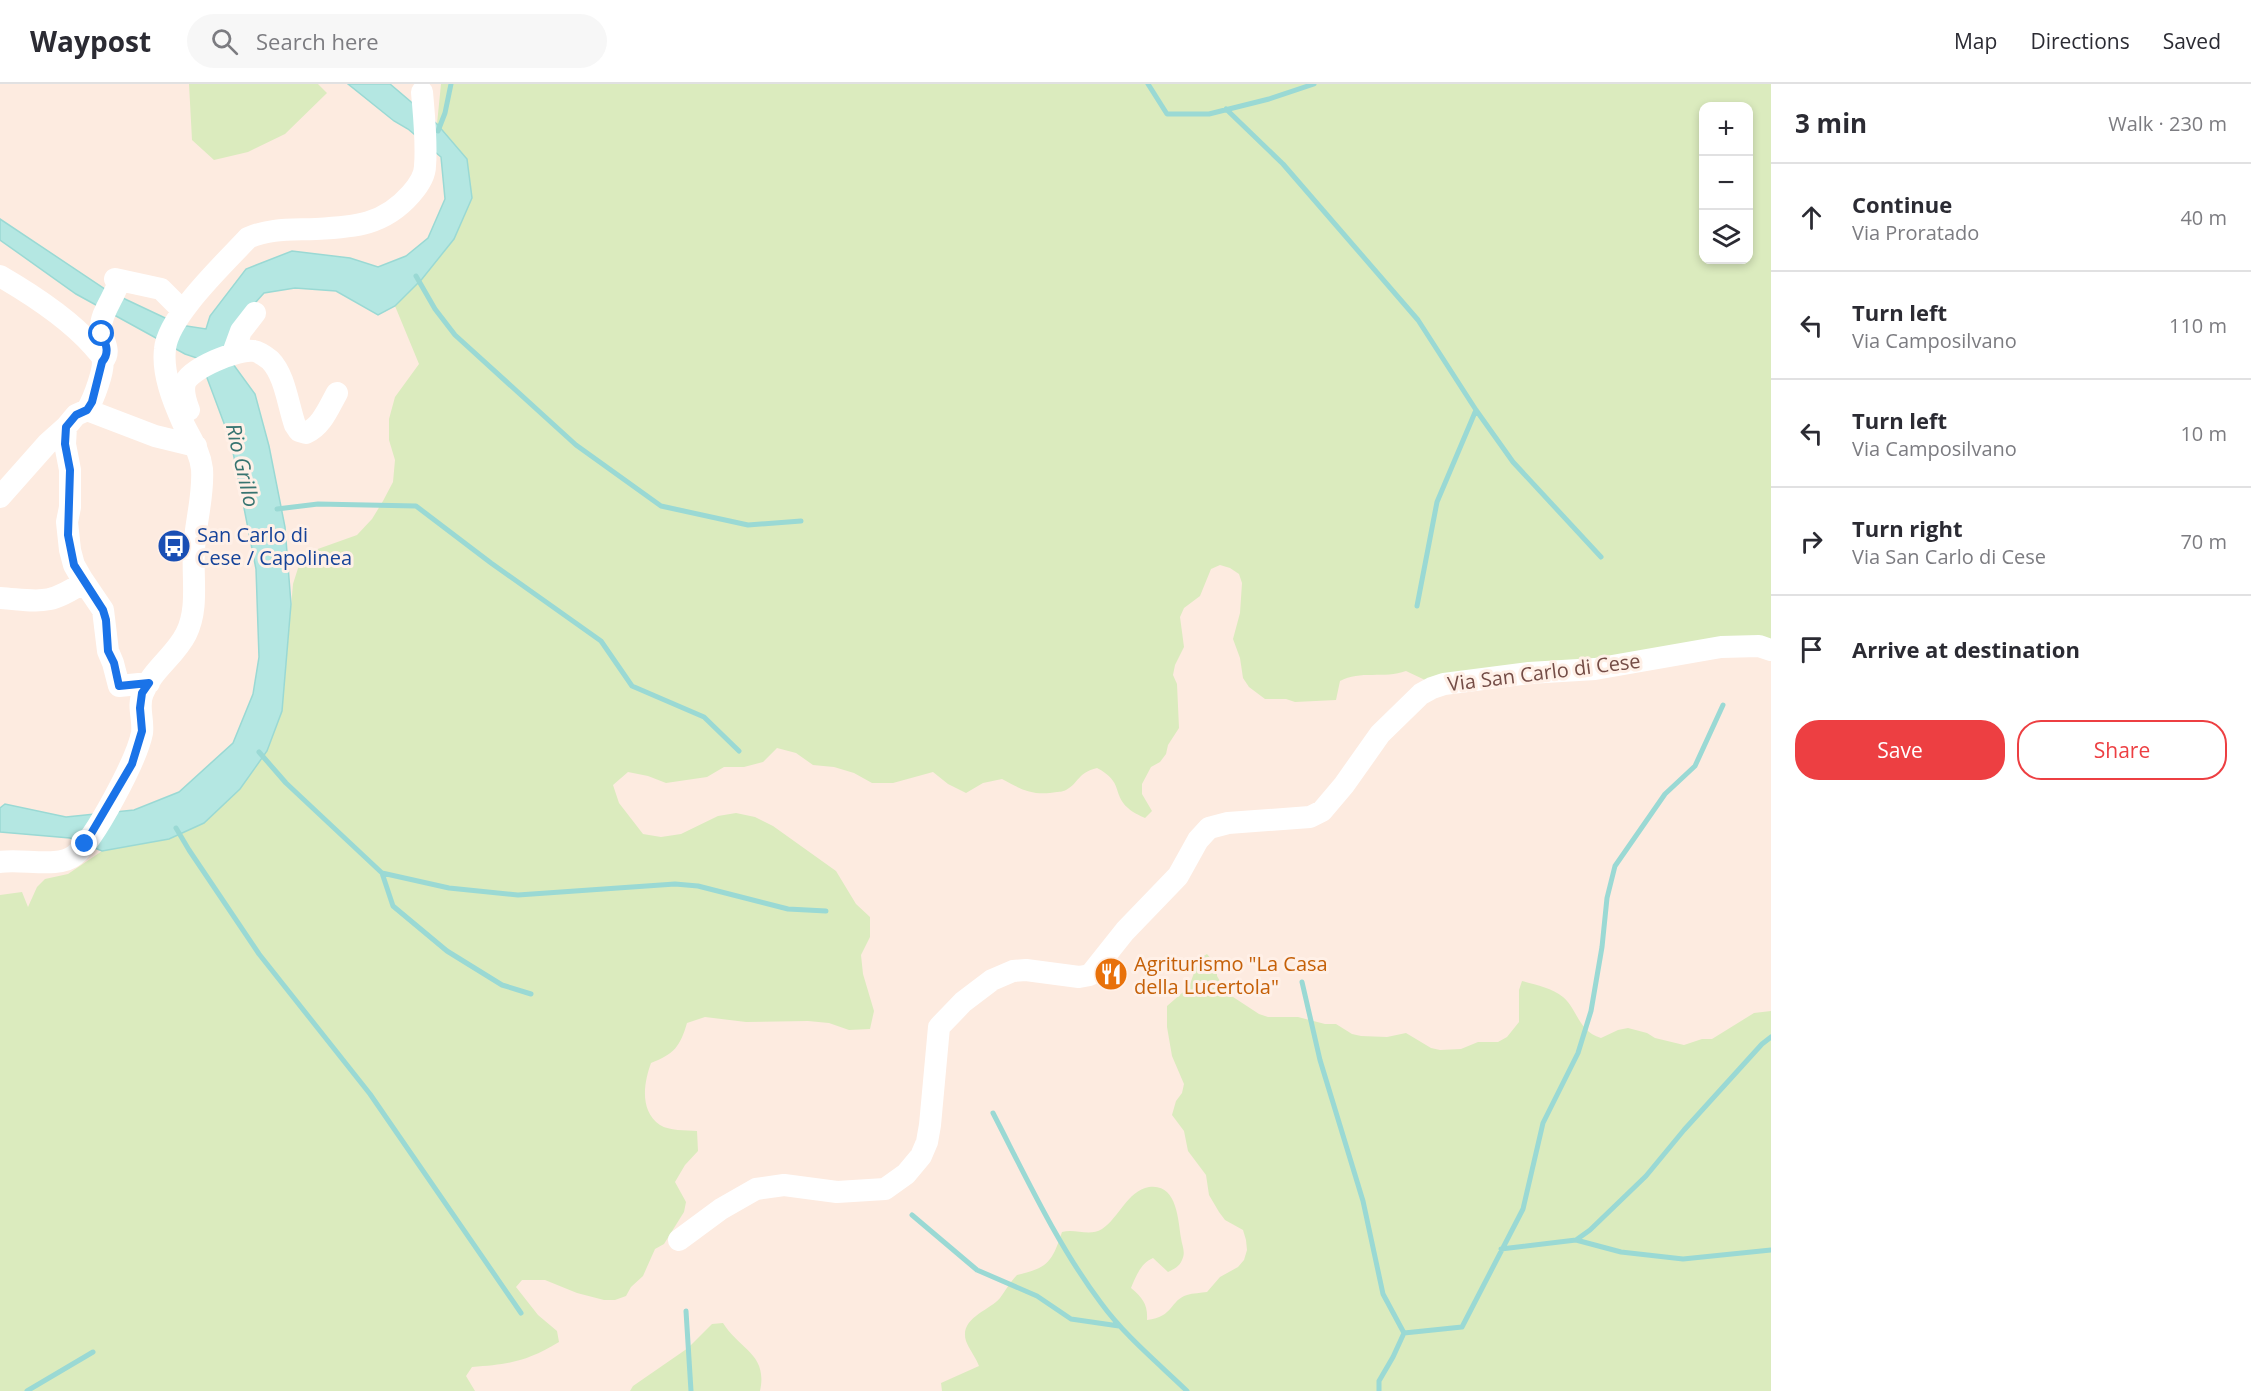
<!DOCTYPE html>
<meta charset="utf-8">
<style>
body{margin:0;font-family:"Open Sans",sans-serif;background:#f7f7f7;color:#2b2b33}
.controls{position:absolute;right:18px;top:18px;display:grid;overflow:hidden;border-radius:12px;box-shadow:0 3px 9px #0003}
.controls button{width:54px;height:54px;display:grid;place-items:center;padding:0;border:0;border-bottom:2px solid #e1e1e2;background:#fff;color:#2b2b33;font:30px sans-serif}
.stop{position:absolute;width:18px;height:18px;margin:-14px;border:4px solid #1a73e8;border-radius:50%;background:#fff}
.stop.end{background:#1a73e8;border-color:#fff;box-shadow:0 2px 6px #0008}
.list{margin:0;padding:0;list-style:none}
h2{display:flex;justify-content:space-between;align-items:center;height:78px;margin:0;padding:0 24px;font-size:26px}
h2 small{font-size:20px;font-weight:400;color:#7c7c81}
.list li{display:grid;grid-template-columns:39px 1fr auto;gap:18px;align-items:center;box-sizing:border-box;height:108px;padding:0 24px;border-top:2px solid #e1e1e2}
.list b{display:block;font-size:22px;white-space:nowrap}
.list p{margin:0;font-size:20px;white-space:nowrap;color:#7c7c81}
.list em{font-size:20px;font-style:normal;color:#7c7c81}
.actions{display:flex;gap:12px;padding:18px 24px}
.actions a{flex:1;padding:14px 0;border:2px solid #ed3f42;border-radius:24px;text-align:center;font-size:21px;color:#ed3f42}
.actions .main{background:#ed3f42;color:#fff}
.icon{flex:none;width:33px;height:33px;fill:none;stroke:currentColor;stroke-width:2;stroke-linecap:round;stroke-linejoin:round}
.map{position:relative;flex:none;width:1771px;height:1307px;overflow:hidden}
header{display:flex;align-items:center;gap:36px;box-sizing:border-box;height:84px;padding:0 30px;background:#fff;border-bottom:2px solid #e1e1e2}
header strong{font-size:28px}
nav{display:flex;gap:33px;margin-inline-start:auto;font-size:21px}
.search{width:420px;height:54px;background:#f7f7f7;display:flex;align-items:center;gap:15px;box-sizing:border-box;padding:0 21px;border-radius:33px;color:#7c7c81;font-size:22px}
main{display:flex}
aside{flex:1;background:#fff}
.map>svg:first-child{display:block}
.green{fill:#dbebbe;fill-rule:evenodd}
.water{fill:#b4e7e2;stroke:#9ad9d4;stroke-width:1.5}
.lines{fill:none;stroke-linecap:round;stroke-linejoin:round}
.stream{stroke:#9ad9d4;stroke-width:5}
.minor{stroke:#fff;stroke-width:22}
.route{stroke:#1a73e8;stroke-width:8}
.labels{text-anchor:middle;dominant-baseline:central;stroke-width:6;stroke-linejoin:round;paint-order:stroke}
.transit-label{font-size:20px;fill:#164399;stroke:#fff0e7;text-anchor:start}
.street-label{font-size:20px;fill:#744c46;stroke:#fff0e7}
.food-label{font-size:20px;fill:#c56008;stroke:#fff0e7;text-anchor:start}
.water-label{font-size:21px;font-style:italic;fill:#377470;stroke:#fff0e7}
</style>
<header>
<strong>Waypost</strong>
<div class="search"><svg class="icon" aria-label="search" viewBox="0 0 24 24"><circle cx="10" cy="10" r="6"/><path d="M15 15l6 6"/></svg>Search here</div>
<nav><a>Map</a><a>Directions</a><a>Saved</a></nav>
</header>
<main>
<div class="map">
<svg width="1771" height="1307" viewBox="0 0 1771 1307">
<rect width="100%" height="100%" fill="#fdebe0"/>
<path class="green" d="M189 0H318L327 9 285 50 248 68 214 76 192 56Z
M441 0H1771V574L1748 567 1425 596 1406 587C1384 595 1360 586 1340 597L1336 616 1295 618 1286 615H1265L1249 603 1243 594 1240 574 1233 555 1240 529 1242 499 1239 490 1230 484 1220 481 1211 485 1200 512 1184 524 1180 533 1184 563 1175 581 1173 591 1177 600 1179 644 1168 661 1166 670 1160 678 1151 683 1142 700V710L1152 727 1145 734C1139 731 1133 729 1128 724 1112 710 1124 698 1097 684 1077 689 1080 698 1066 706 1065 707 1059 708 1057 708 1033 712 1022 706 1002 695L983 699 966 709 948 700 933 688 893 699H872L854 689 834 683 813 681 796 669 777 664 763 678 744 683H724L707 693 666 699 648 692 628 688 613 701 619 719 643 750 661 753 681 750 718 732 736 729 755 733 773 742 836 787 856 820 870 833V853L861 871 863 890 874 927 870 945 849 946 829 939 808 937 746 938 705 933 687 939C680 963 674 970 651 979 644 998 639 1027 660 1041 669 1047 686 1046 697 1047L698 1067 685 1081 675 1098 686 1118 684 1128 664 1160 655 1165 643 1192 631 1203 626 1212 615 1216H604L577 1209 545 1196H522L516 1203 538 1231 557 1247 559 1258C526 1278 509 1280 472 1283L466 1292 475 1307H0V811L22 808 28 823 37 803 45 795 68 790 102 767 169 755 282 627 293 500 299 481 315 466 357 451 372 435 383 417 393 398 395 376 389 356V335L395 313 419 280 395 222 422 195 454 155 467 75 437 40ZM1704 22H1748V176H1704Z
M1207 870 1217 882V892L1227 909 1259 930 1268 933H1298L1325 940H1336L1352 950 1361 952 1387 953 1406 949 1431 964 1440 966 1461 965 1478 958H1498L1507 953 1519 938V906L1522 897C1536 901 1552 904 1563 913 1578 926 1578 947 1601 954L1618 946 1628 944 1647 949 1655 954 1684 961 1702 955H1712L1754 929 1771 927V1307H942L941 1299 979 1282C976 1274 969 1265 966 1257 959 1234 989 1227 1000 1214 1006 1206 1010 1198 1017 1191 1048 1184 1052 1178 1062 1148 1075 1144 1089 1153 1102 1145 1119 1134 1127 1107 1149 1103 1177 1099 1178 1135 1181 1154 1182 1162 1186 1168 1182 1176 1179 1183 1174 1185 1168 1188L1153 1174C1141 1179 1136 1192 1131 1204 1143 1214 1148 1221 1147 1236 1174 1233 1170 1216 1187 1211 1193 1209 1201 1209 1207 1208L1220 1193 1238 1183 1244 1176 1247 1166 1246 1156 1243 1146 1225 1136 1219 1128 1209 1111 1206 1091 1188 1067 1184 1047 1172 1031 1176 1017 1182 1009 1184 1000 1172 972 1167 943V922L1189 903 1199 875Z
M723 1239C740 1266 768 1270 760 1307H630L633 1302 688 1264 712 1240Z"/>
<path class="water" d="M348 0H390L437 40 467 75 472 114 454 155 422 195 395 222 378 231 336 207 295 204 264 209 236 240 233 280 255 310 269 362 285 443 291 520 282 627 267 667 240 705 204 739 169 755 102 767 70 754 0 748V724L5 720 66 733 134 726 179 708 233 659 253 610 259 573 256 485 231 358 200 275 185 270 76 210 0 156V135L108 207 180 241 206 245 210 232 246 185 292 167 350 174 378 183 406 172 428 154 445 115 441 73 408 45 394 37Z"/>
<g class="lines">
<path class="stream" d="M1148 0 1167 30H1209L1269 15 1314 0
M1226 25 1283 80 1418 236 1476 326 1513 378 1601 473
M438 47 445 29 451 0
M416 192 435 225 455 251 576 361 661 422 748 441 801 437
M277 425 318 420 416 422 491 479 601 557 632 602 704 633 739 667
M1417 522 1437 418 1476 326
M259 668 286 699 382 789 449 804 518 811 675 800 698 802 788 825 826 827
M176 744 189 766 259 870 370 1010 521 1229
M382 789 393 822 447 867 502 901 531 910
M1302 898 1320 976 1363 1117 1383 1210 1404 1249
M993 1029C1026 1093 1058 1162 1101 1219 1125 1252 1158 1279 1187 1307
M912 1131 977 1186 1037 1212 1071 1235 1119 1242
M1576 1156 1590 1146 1646 1092 1684 1046 1762 960 1771 953
M1501 1165 1576 1156 1621 1168 1683 1175 1771 1166
M686 1227 691 1307
M27 1307 93 1268
M1379 1307V1297L1393 1273 1404 1249 1462 1243 1523 1125 1543 1039 1578 969 1591 927 1602 863 1607 814 1615 782 1665 710 1695 682 1723 621"/>
<path class="minor" d="M0 192C31 210 70 236 93 262 96 266 100 269 102 273 106 284 93 316 87 326
M115 195 161 205 183 227
M233 269 241 247 255 229
M103 277C112 267 102 256 101 245 100 229 115 213 119 197
M189 326C186 318 182 309 185 299 189 285 239 264 254 267 260 268 265 272 270 276 285 291 288 321 295 341L299 347 306 349C322 342 329 323 337 309
M66 343 65 360 70 386V423L67 438 70 466 74 481 82 495 103 526 108 567 113 579 119 602 149 599
M0 413 47 360 66 343 76 331 87 326 155 352 196 362
M171 464 194 465
M0 514C41 517 48 522 84 498
M0 778C21 774 59 785 75 771 95 755 137 675 142 649 144 636 137 622 143 609 152 586 175 572 186 550 199 524 192 494 194 466 195 439 204 412 202 385 200 367 190 354 183 339 173 317 162 289 165 265 168 232 225 179 248 154 269 144 293 146 316 145 355 143 384 141 411 110 418 102 425 92 425 82 427 58 424 32 422 8
M679 1156 721 1125 756 1105 784 1101 837 1108 885 1105 906 1090 921 1072 927 1058 930 1041 939 943 963 918 992 896 1013 887 1026 886 1079 893 1090 891 1125 847 1178 792 1198 756 1209 744 1228 739 1310 733 1322 727 1344 701 1380 650 1421 610 1432 604 1444 600 1529 589 1595 585 1721 563 1759 562 1771 566"/>
</g>
<g class="lines">
<path class="route" d="M85 760 132 680 142 647 140 624 142 609 149 599 119 602 114 579 108 567 106 536 103 526 74 481 68 451 70 386 65 360 66 343 76 331 87 326 92 318 102 278C110 269 106 260 102 250"/>
</g>
<defs>
<symbol id="bus-disc" viewBox="-11 -11 22 22"><circle r="9.5" fill="#1a4fb4" stroke="#fff0e7"/><path d="M-5-6H5V4H4V6H2V4H-2V6H-4V4H-5ZM-3.5-4V0h7V-4ZM-3.5 1.2v1.5H-2V1.2ZM2 1.2v1.5H3.5V1.2Z" fill="#fff"/></symbol>
<symbol id="restaurant-disc" viewBox="-11 -11 22 22"><circle r="9.5" fill="#e8710a" stroke="#fff0e7"/><path d="M-5-6h1v4h1v-4h1v4h1v-4h1v5L-1.5 .5V6h-2V.5L-5-1ZM5-6V6H3V1.5H1.5Q1.5-4 5-6Z" fill="#fff"/></symbol>
</defs>
<g fill-rule="evenodd">
<use href="#bus-disc" x="155" y="443" width="38" height="38"/>
<use href="#restaurant-disc" x="1092" y="871" width="38" height="38"/>
</g>
<g class="labels">
<g class="transit-label">
<text x="197" y="450">San Carlo di<tspan x="197" dy="23">Cese / Capolinea</tspan></text>
</g>
<g class="street-label">
<text transform="translate(1544 588) rotate(-7)">Via San Carlo di Cese</text>
</g>
<g class="food-label">
<text x="1134" y="879">Agriturismo "La Casa<tspan x="1134" dy="23">della Lucertola"</tspan></text>
</g>
<g class="water-label">
<text transform="translate(243 381) rotate(77)">Rio Grillo</text>
</g>
</g>
</svg>
<div class="controls">
<button>+</button>
<button>−</button>
<button><svg class="icon" aria-label="layers" viewBox="0 0 24 24"><path d="M12 4l9 5-9 5-9-5zM3 14l9 5 9-5"/></svg></button>
</div>
<div class="stop" style="left:102px;top:250px"></div>
<div class="stop end" style="left:85px;top:760px"></div>
</div>
<aside>
<h2>3 min<small>Walk · 230 m</small></h2>
<ul class="list">
<li><svg class="icon" aria-label="ahead" viewBox="0 0 24 24"><path d="M12 20V5M6 11l6-6 6 6"/></svg><div><b>Continue</b><p>Via Proratado</p></div><em>40 m</em></li>
<li><svg class="icon" aria-label="left" viewBox="0 0 24 24"><path d="M17 20v-9H6M10 6l-5 5 5 5"/></svg><div><b>Turn left</b><p>Via Camposilvano</p></div><em>110 m</em></li>
<li><svg class="icon" aria-label="left" viewBox="0 0 24 24"><path d="M17 20v-9H6M10 6l-5 5 5 5"/></svg><div><b>Turn left</b><p>Via Camposilvano</p></div><em>10 m</em></li>
<li><svg class="icon" aria-label="right" viewBox="0 0 24 24"><path d="M7 20v-9h11M14 6l5 5-5 5"/></svg><div><b>Turn right</b><p>Via San Carlo di Cese</p></div><em>70 m</em></li>
<li><svg class="icon" aria-label="arrive" viewBox="0 0 24 24"><path d="M6 21V4h12l-3 4 3 4H6"/></svg><div><b>Arrive at destination</b></div></li>
</ul>
<div class="actions"><a class="main">Save</a><a>Share</a></div>
</aside>
</main>
